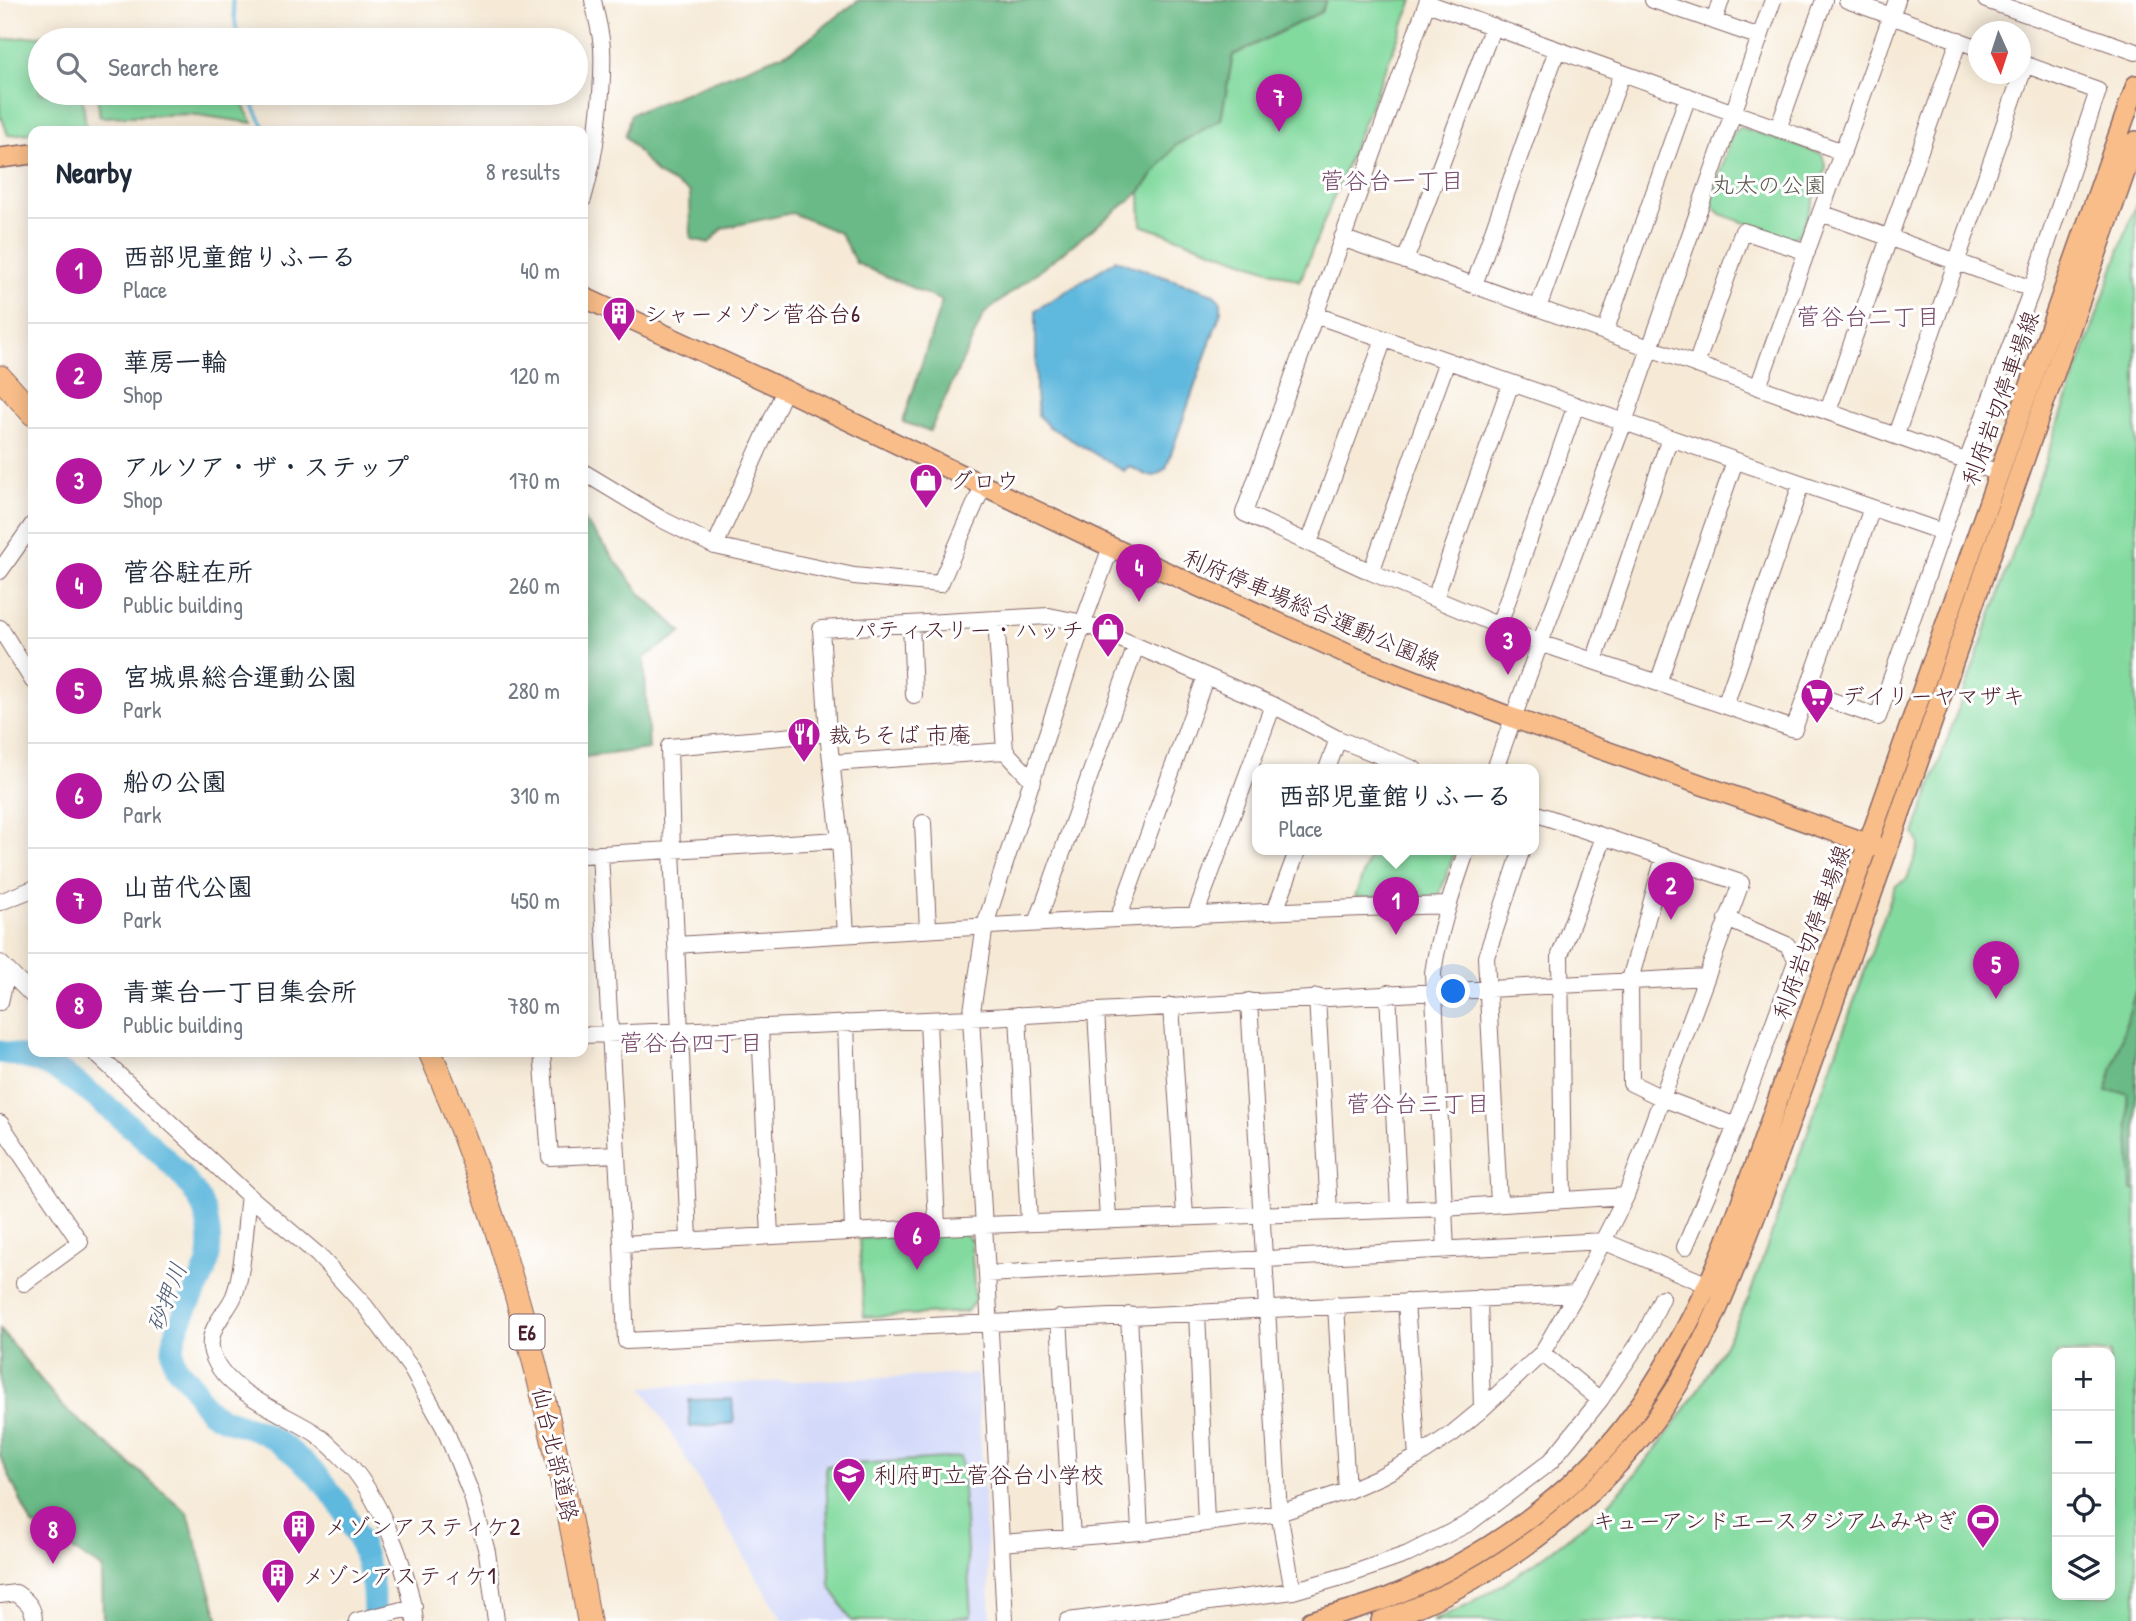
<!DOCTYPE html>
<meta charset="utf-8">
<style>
body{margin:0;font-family:"Patrick Hand","Klee One",sans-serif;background:#f6f6f7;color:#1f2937}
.controls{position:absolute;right:21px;bottom:21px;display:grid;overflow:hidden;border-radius:14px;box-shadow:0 4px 18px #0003}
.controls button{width:63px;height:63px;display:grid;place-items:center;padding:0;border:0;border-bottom:2px solid #e0e1e3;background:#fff;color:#1f2937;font:35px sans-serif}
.compass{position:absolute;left:1968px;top:21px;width:63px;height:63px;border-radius:50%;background:#fff;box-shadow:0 4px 18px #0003;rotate:177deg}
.you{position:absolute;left:1454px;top:992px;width:24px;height:24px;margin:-18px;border:5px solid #fff;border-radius:50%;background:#1a73e8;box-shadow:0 0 0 10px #1a73e833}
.badge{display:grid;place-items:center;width:46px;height:46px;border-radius:50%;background:#b5179e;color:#fff;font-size:23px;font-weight:700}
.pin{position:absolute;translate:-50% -58px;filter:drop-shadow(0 2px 4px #0008)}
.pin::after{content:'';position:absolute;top:37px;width:24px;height:21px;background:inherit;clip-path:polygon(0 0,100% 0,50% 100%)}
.popup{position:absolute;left:1252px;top:764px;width:287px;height:91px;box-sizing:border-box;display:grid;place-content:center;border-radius:14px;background:#fff;filter:drop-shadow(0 2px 5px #0005);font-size:23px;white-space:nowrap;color:#747a83}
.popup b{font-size:26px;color:#1f2937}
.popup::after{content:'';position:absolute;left:50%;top:100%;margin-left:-14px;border:14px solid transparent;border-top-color:#fff}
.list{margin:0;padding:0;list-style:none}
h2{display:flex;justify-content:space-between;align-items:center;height:91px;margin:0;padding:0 28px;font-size:30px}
h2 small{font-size:23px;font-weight:400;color:#747a83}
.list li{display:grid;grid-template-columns:46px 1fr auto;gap:21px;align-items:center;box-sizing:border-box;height:105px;padding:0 28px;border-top:2px solid #e0e1e3}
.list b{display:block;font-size:26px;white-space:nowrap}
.list p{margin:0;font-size:23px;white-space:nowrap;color:#747a83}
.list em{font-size:23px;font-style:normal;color:#747a83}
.icon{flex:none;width:38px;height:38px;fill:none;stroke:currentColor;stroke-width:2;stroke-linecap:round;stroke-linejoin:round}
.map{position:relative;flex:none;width:2136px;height:1621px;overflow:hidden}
.search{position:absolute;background:#fff;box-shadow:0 4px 18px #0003;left:28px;top:28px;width:560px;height:77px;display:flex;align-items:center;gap:18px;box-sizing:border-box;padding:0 24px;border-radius:38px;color:#747a83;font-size:26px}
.panel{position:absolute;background:#fff;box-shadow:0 4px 18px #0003;left:28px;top:126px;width:560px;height:931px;border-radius:14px}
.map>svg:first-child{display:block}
.built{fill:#d3d9f9}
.green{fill:#82da9f;stroke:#667c65;stroke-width:2;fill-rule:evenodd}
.forest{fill:#69ba86;stroke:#5a6c58;stroke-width:2}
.water{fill:#5fb8dd;stroke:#546c84;stroke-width:2}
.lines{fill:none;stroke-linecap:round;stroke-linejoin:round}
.stream{stroke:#5fb8dd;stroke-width:3.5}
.river{stroke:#5fb8dd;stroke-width:23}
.minor-casing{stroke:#866667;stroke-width:18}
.major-casing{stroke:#866667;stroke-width:22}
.highway-casing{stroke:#866667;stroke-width:25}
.minor{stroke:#fff;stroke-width:16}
.major{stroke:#f8bd89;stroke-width:19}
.highway{stroke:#f8bd89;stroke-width:23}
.labels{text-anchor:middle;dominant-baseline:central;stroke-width:6;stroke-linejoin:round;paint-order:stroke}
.shield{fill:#fff;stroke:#80626b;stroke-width:2}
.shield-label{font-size:21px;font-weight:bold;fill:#4a1f2b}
.park-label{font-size:23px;fill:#5b574e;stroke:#fff}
.poi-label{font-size:23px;fill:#4a1f2b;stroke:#fff;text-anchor:start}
.street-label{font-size:23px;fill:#4a1f2b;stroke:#fff}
.neighbourhood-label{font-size:24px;fill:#784d6d;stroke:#fff}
.water-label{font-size:24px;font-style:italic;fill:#525c72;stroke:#fff}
</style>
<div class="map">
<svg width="2136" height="1621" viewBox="0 0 2136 1621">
<rect width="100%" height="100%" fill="#fff"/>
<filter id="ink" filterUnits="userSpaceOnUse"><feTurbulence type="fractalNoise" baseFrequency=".0143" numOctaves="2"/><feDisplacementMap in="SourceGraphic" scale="14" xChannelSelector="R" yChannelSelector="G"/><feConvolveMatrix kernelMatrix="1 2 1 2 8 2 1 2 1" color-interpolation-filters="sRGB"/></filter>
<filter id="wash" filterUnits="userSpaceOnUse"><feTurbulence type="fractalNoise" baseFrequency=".00686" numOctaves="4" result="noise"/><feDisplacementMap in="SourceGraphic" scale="28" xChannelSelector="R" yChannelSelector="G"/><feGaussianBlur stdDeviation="1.57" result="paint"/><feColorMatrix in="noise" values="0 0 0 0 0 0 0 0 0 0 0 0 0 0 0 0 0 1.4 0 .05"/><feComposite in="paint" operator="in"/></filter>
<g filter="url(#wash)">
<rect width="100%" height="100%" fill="#f6ead7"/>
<path class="built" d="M977 1374 991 1621H783L643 1387Z"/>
<path class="green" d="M1326 0H1413L1300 281 1141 225 1140 192 1175 146 1221 119 1233 55 1321 12Z
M75 32 76 40H40V93H82L86 128 8 135 2 118H0V40Z
M97 93H236L253 123 190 114 100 117Z
M1740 127 1822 154 1826 168 1801 233 1790 239 1720 214 1710 204 1732 134Z
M2136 204V1621H1432C1484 1600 1529 1569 1572 1534 1583 1525 1595 1517 1605 1507 1664 1447 1713 1373 1749 1297L1895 886 1907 879 1920 844 1914 834ZM2057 1353H2110V1595H2057Z
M1372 849H1456L1439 896 1355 897Z
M961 1231 971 1240 975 1301 966 1312 864 1317 859 1239Z
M961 1457 971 1616 927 1621H851L830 1585 826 1466Z"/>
<path class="forest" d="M859 0H1326L1321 12 1233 55 1221 119 1175 146 1140 192 984 314 930 431 903 422 942 301 856 263 840 233 792 213 723 228 709 243 691 239 690 192 657 174 625 136 631 114 793 50Z
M583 518 641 594 682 632 644 658 649 749 583 757Z
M2136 989V1190H2132L2127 1093 2106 1091Z
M0 1329 62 1406 188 1513 219 1621H103L102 1568 32 1525 0 1456Z"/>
<path class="water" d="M1116 260 1214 294 1221 302V311L1166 468 1155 476 1146 475 1129 466 1124 471 1048 426 1038 415 1036 394V310Z
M732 1399 734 1423 690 1427 689 1400Z"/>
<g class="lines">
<path class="stream" d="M232 0 238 40
M247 93 264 127 271 131"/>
<path class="river" d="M0 1052C19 1055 43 1062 60 1072 94 1092 187 1170 202 1205 209 1221 212 1245 208 1262 201 1291 162 1335 176 1366 179 1372 186 1377 190 1382 196 1389 198 1398 204 1405 219 1424 245 1422 265 1434 320 1466 360 1521 372 1584 374 1596 374 1609 374 1621"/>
</g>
</g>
<g filter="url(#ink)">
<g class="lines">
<defs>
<path id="minor" d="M1428 0 1244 513 1371 572 1540 643 1794 729 1872 508
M1653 0 1760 37
M1847 0 1979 48
M1986 0 2136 52
M1427 3 1843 152
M1714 21 1721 0
M1778 129 1824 0
M583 199C595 158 604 91 602 48 601 32 596 16 593 0
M1821 213 2032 289
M1342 238 1999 473
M1405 261 1493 26
M1474 285 1557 50
M1538 308 1622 73
M1315 315 1942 532
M1605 332 1688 96
M1696 365 1743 231 1807 252
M1758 387 1897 0
M1828 411 1959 40
M1896 435 2025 65
M583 472 661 519 715 546 854 576 940 584 983 486
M1309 543 1384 339
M715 546 785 390
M0 571 33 524
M1371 572 1447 361
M1435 598 1511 383
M996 619 1005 751
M911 624 914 695
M1499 625 1576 405
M0 628 33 681
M1594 661 1670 438
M1658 683 1735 461
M1807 692 1878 717 1967 461 2032 289 2098 91 2021 63
M1725 706 1801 484
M828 733 669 747 672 850 840 840 828 733 821 629 1049 616 1083 623 1273 705 1338 739 1414 769
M832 763 1005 751 1033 781
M1327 769 1338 739
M1495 769 1540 643 1624 422 1773 0
M923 823 928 929
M840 840 846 934
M600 854 622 1244
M583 855 672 850 689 1240
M1664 857 1630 980 1631 1083 1662 1098 1736 1126
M0 902 33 889
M1275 911 1298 849
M1195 916 1273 705
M1118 919 1206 676
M1037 923 1136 646
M676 945C933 929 1190 913 1448 905
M0 963 33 996
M1388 993 1399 1208
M1317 997 1329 1211
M1249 1001 1279 1513 1293 1591
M0 1002 7 971
M1171 1006 1185 1216
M1096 1011 1108 1220
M1018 1015 1029 1223
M928 1020 937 1227
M846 1023 853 1231
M760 1027 770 1236
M583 1035 971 1018 1706 977
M94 1052 249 1196 318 1255 365 1306 411 1368 444 1427 471 1493 487 1552 496 1621
M542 1052 550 1157 616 1154
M0 1123 80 1242 24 1283
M249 1196C245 1224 244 1270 234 1296 227 1312 208 1328 211 1348 218 1390 283 1412 315 1433 325 1440 334 1449 343 1458 379 1493 409 1572 415 1621
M1563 1199 1560 955 1604 837
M1499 1203 1486 957 1522 849
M1685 1247 1736 1126 1797 959 1787 945 1727 919
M1446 1251 1433 973C1439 930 1453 890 1467 849
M987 1274 1603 1241 1718 1289
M1576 1294 626 1341 622 1244 984 1225 1444 1208 1626 1196
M1479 1298 1482 1409
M1406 1302 1417 1457
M1336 1305 1347 1491
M1197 1312 1206 1522
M1129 1315 1140 1532
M1059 1318 1072 1539
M1542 1353 1600 1400
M1001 1543 1140 1532 1279 1513 1347 1491 1381 1476 1417 1457 1453 1433 1482 1409 1542 1353 1576 1294 1626 1196 1741 883 1534 813
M0 1595 16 1593C27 1601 34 1607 34 1621
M357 1621 414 1607
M1005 1621 987 1274 971 1018 985 925 1083 623 1111 547
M1068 1621 1293 1591 1348 1575 1408 1554 1469 1523 1551 1461 1600 1400 1645 1334 1662 1298"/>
<path id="major" d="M0 158 33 154
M583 297 785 390 1111 547 1352 656 1513 718 1880 848
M1311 1621C1338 1613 1366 1607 1392 1596 1481 1560 1575 1495 1632 1416 1661 1376 1685 1332 1706 1288 1726 1249 1739 1205 1755 1164L2136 85
M1381 1621C1480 1587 1573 1521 1639 1440 1700 1366 1732 1277 1766 1188 1796 1107 1825 1027 1854 945 1948 678 2043 410 2136 141"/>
<path id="highway" d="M0 377 33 414
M430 1052C509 1234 555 1426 589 1621"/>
</defs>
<use href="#minor" class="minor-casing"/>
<use href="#major" class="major-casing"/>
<use href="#highway" class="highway-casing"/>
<use href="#minor" class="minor"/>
<use href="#major" class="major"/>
<use href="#highway" class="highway"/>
</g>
</g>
<defs>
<symbol id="building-pin" viewBox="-11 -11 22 30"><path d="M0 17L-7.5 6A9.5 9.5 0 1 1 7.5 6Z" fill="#b5179e" stroke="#fff"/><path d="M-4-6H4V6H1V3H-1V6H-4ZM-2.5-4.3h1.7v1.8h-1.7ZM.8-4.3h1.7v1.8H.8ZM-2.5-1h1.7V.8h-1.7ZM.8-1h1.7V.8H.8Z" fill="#fff"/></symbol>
<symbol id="shop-pin" viewBox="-11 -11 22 30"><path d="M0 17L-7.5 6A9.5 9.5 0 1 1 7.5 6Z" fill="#b5179e" stroke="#fff"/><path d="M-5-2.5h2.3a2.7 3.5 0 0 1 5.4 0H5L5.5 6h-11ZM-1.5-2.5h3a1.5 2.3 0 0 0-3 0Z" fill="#fff"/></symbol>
<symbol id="supermarket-pin" viewBox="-11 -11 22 30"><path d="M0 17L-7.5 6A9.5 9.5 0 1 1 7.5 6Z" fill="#b5179e" stroke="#fff"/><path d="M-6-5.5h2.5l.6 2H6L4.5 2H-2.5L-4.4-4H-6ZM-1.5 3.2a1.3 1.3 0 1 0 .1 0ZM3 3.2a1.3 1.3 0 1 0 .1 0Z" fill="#fff"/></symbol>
<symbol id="restaurant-pin" viewBox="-11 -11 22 30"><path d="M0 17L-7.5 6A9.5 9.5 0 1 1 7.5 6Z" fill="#b5179e" stroke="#fff"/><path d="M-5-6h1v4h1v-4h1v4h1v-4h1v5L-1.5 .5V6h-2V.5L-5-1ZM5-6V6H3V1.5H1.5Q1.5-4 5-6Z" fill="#fff"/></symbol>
<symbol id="school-pin" viewBox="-11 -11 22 30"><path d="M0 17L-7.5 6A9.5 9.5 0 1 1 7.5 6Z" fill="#b5179e" stroke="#fff"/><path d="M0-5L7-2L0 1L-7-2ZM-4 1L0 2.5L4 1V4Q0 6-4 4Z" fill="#fff"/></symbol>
<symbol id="stadium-pin" viewBox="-11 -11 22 30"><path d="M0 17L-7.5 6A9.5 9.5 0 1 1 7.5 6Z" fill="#b5179e" stroke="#fff"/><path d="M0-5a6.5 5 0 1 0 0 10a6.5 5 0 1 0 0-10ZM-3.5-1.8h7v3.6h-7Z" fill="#fff"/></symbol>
</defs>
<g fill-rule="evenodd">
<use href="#building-pin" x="600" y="294" width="38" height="52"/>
<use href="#shop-pin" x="907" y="461" width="38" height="52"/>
<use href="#shop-pin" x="1089" y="610" width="38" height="52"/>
<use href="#supermarket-pin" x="1798" y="676" width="38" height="52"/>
<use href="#restaurant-pin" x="785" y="715" width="38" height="52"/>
<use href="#school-pin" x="830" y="1455" width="38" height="52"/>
<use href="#stadium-pin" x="1964" y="1501" width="38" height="52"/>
<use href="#building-pin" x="280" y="1507" width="38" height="52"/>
<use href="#building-pin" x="259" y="1556" width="38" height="52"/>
</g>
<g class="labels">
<rect class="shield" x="509.5" y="1314.5" width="35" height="35" rx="5"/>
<g class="shield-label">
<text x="527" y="1332">E6</text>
</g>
<g class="park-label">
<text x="1769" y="184">丸太の公園</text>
</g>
<g class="poi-label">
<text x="644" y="313">シャーメゾン菅谷台6</text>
<text x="950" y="480">グロウ</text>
<text x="1084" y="629" text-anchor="end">パティスリー・ハッチ</text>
<text x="1842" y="695">デイリーヤマザキ</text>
<text x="828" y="734">裁ちそば 市庵</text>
<text x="874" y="1474">利府町立菅谷台小学校</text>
<text x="1958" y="1520" text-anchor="end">キューアンドエースタジアムみやぎ</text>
<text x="324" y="1526">メゾンアスティケ2</text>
<text x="302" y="1575">メゾンアスティケ1</text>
</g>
<g class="street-label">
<text transform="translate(2000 398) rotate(-70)">利府岩切停車場線</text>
<text transform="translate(1312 609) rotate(23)">利府停車場総合運動公園線</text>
<text transform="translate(1811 932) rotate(-70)">利府岩切停車場線</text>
<text transform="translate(556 1454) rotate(77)">仙台北部道路</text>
</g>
<g class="neighbourhood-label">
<text x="1392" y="180">菅谷台一丁目</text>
<text x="1868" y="316">菅谷台二丁目</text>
<text x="691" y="1042">菅谷台四丁目</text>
<text x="1418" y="1103">菅谷台三丁目</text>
</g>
<g class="water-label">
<text transform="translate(166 1297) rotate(-69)">砂押川</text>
</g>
</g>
</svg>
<div class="controls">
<button>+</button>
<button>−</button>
<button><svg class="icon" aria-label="locate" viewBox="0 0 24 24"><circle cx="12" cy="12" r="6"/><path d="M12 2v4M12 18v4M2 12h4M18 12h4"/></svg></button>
<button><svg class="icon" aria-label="layers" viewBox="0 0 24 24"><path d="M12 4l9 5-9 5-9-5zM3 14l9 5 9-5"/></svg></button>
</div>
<svg class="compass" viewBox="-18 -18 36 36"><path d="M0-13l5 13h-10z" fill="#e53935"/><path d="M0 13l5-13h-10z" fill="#747a83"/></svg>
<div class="you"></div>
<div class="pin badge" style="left:1396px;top:935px">1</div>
<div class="popup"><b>西部児童館りふーる</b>Place</div>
<div class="pin badge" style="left:1671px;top:920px">2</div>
<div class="pin badge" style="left:1508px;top:675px">3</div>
<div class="pin badge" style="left:1139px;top:602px">4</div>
<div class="pin badge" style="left:1996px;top:999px">5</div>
<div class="pin badge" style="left:917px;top:1270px">6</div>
<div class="pin badge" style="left:1279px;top:132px">7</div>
<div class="pin badge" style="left:53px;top:1564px">8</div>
<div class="search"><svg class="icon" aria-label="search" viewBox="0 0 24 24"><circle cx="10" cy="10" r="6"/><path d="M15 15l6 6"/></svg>Search here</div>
<section class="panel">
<h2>Nearby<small>8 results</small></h2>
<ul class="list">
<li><span class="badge">1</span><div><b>西部児童館りふーる</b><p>Place</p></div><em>40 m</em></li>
<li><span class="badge">2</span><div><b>華房一輪</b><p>Shop</p></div><em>120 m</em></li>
<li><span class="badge">3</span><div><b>アルソア・ザ・ステップ</b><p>Shop</p></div><em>170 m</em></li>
<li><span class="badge">4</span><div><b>菅谷駐在所</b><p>Public building</p></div><em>260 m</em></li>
<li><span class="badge">5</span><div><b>宮城県総合運動公園</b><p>Park</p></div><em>280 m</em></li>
<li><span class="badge">6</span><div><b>船の公園</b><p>Park</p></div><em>310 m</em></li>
<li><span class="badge">7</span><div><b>山苗代公園</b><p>Park</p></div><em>450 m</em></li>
<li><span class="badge">8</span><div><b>青葉台一丁目集会所</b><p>Public building</p></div><em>780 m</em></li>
</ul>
</section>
</div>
